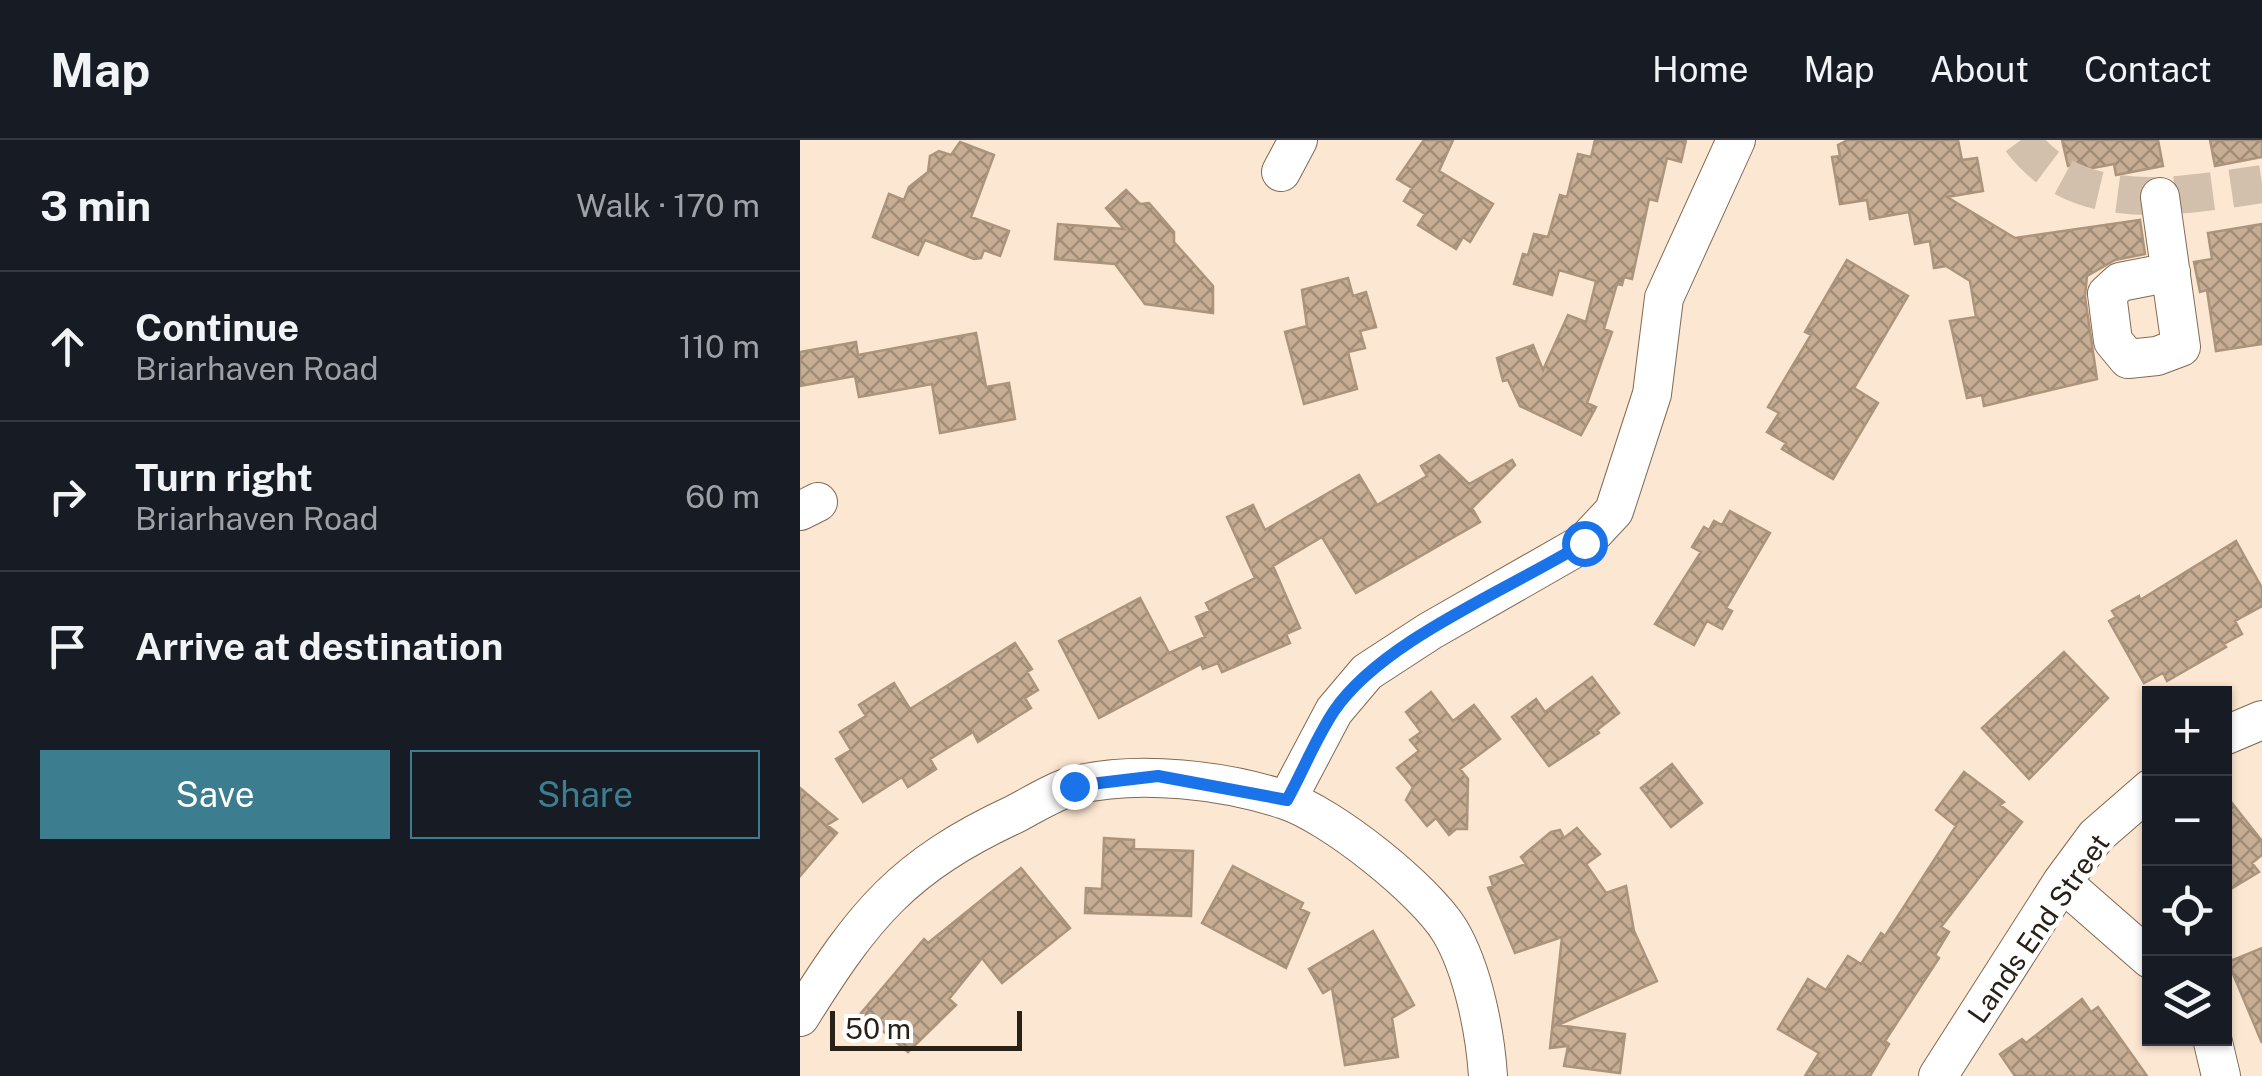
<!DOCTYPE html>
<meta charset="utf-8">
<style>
body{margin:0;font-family:"Public Sans",sans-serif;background:#242831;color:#f1f3f6}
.controls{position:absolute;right:30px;bottom:30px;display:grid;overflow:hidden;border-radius:0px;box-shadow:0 2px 8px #0004}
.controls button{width:90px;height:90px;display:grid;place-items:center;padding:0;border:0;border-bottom:2px solid #363941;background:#171b24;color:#f1f3f6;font:50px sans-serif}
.scale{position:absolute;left:30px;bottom:25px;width:192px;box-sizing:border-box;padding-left:10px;border:5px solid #292016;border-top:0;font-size:28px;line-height:35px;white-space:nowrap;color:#292016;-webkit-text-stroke:8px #fff;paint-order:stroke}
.stop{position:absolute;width:30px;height:30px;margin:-22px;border:8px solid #1a73e8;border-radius:50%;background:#fff}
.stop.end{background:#1a73e8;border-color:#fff;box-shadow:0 2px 10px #0008}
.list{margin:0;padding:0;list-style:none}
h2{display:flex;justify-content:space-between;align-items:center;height:130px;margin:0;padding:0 40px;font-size:42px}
h2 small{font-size:32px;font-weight:400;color:#9ea1a6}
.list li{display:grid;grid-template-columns:65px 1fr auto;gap:30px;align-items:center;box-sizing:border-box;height:150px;padding:0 40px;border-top:2px solid #363941}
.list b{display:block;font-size:38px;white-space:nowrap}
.list p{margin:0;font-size:32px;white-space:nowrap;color:#9ea1a6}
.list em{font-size:32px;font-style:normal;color:#9ea1a6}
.actions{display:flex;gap:20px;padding:30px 40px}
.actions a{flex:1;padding:22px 0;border:2px solid #3c7d8f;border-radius:0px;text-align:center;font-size:35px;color:#3c7d8f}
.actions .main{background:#3c7d8f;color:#fff}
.icon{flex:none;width:55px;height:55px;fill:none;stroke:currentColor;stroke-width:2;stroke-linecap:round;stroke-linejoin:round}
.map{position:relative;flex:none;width:1462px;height:936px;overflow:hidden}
header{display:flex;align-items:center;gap:60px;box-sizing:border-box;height:140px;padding:0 50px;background:#171b24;border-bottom:2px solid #363941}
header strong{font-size:48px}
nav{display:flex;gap:55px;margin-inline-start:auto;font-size:35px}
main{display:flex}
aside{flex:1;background:#171b24}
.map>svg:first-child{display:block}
.building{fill:url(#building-cross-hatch);stroke:#ac947c;stroke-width:2.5}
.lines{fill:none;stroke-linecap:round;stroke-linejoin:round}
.minor-tunnel{stroke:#d2bfac;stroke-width:38;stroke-dasharray:38 19;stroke-linecap:butt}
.minor-casing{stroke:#816a53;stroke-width:40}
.minor{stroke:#fff;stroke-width:38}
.route{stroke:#1a73e8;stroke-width:12}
.labels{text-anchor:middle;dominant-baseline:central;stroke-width:9;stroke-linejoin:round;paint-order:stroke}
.street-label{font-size:28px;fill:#292016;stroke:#fff}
</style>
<header>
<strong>Map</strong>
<nav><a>Home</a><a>Map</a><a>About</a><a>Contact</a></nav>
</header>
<main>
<aside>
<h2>3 min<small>Walk · 170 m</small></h2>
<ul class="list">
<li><svg class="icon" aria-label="ahead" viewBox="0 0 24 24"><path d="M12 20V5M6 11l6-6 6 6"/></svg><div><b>Continue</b><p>Briarhaven Road</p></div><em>110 m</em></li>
<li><svg class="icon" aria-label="right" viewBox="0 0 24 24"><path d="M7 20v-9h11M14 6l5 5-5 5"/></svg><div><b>Turn right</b><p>Briarhaven Road</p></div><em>60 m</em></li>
<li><svg class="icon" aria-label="arrive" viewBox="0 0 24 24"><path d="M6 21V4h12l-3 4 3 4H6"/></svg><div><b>Arrive at destination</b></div></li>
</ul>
<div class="actions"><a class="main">Save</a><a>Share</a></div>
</aside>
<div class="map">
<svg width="1462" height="936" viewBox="0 0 1462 936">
<defs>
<pattern id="building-cross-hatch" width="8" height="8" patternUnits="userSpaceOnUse" patternTransform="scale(2.5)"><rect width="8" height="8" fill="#c6ad94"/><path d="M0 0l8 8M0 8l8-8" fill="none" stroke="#a18c78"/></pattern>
</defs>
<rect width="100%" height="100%" fill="#fce7d2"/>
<path class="building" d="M624 0H653L639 31 693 64 670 102 663 97 656 109 618 85 625 74 604 61 612 48 597 39Z
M795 0H886L881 22 867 18 857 61 849 59 832 139 824 137 822 145 817 144 804 189 812 192 787 263 796 267 781 295 720 266 708 240 703 241 697 218 733 205 743 230 768 175 786 182 796 141 759 130 752 155 714 144 723 114 728 115 734 94 748 97 760 55 767 57 778 14 791 17Z
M1048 0H1158L1162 20 1177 18 1183 51 1147 57 1215 98 1340 80 1345 114 1315 120 1287 136 1285 157 1297 239 1184 266 1182 255 1167 258 1150 181 1176 177 1170 141 1146 126 1134 128 1130 101 1115 104 1109 72 1070 79 1067 60 1040 64 1032 17 1040 16 1038 5Z
M1262 0H1358L1363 26 1316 35 1314 24 1282 30 1281 23 1268 26Z
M1410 0H1462V17L1415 26Z
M160 2 194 15 171 77 209 91 200 116 184 110 181 118 174 119 125 100 118 115 73 97 89 54 104 60 109 47 128 32 130 16 139 11 151 15Z
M326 50 340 64 349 63 374 92V102L413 146V173L345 164 315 124 255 119 258 84 324 89 306 68Z
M1462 84V204L1416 211 1407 150 1400 152 1394 122 1412 119 1408 93Z
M1047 120 1108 156 1054 248 1078 263 1033 339 982 309 986 303 967 292 979 273 968 267 1011 195 1005 192Z
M548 138 553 156 566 152 576 187 560 191 565 208 548 212 557 249 504 264 485 192 507 186 502 150Z
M176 193 186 247 209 243 215 279 140 293 132 244 59 257 55 236 0 246V212L56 202 58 215Z
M639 315 669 344 712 320 715 325 672 368 680 382 556 453 522 397 473 426 500 488 486 494 490 503 422 532 418 523 403 529 401 524 299 578 259 501 340 458 369 513 405 497 396 477 410 471 406 463 455 438 427 377 453 365 465 390 559 335 577 365 627 336 621 326Z
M930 371 970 393 926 468 932 471 922 489 907 481 894 505 855 484 901 412 892 407 904 387 909 390 914 381 922 385Z
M1436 401 1462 448V466L1435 481 1442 494 1424 504 1426 507 1367 541 1363 533 1344 543 1309 481 1316 477 1312 471 1339 456 1340 460Z
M215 503 232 529 227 532 238 550 225 558 231 568 178 602 173 592 130 619 136 629 108 647 102 637 63 662 36 619 51 610 40 592 66 576 59 565 94 543 110 569Z
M1264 512 1308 558 1229 639 1182 588Z
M792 537 819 573 797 590 799 593 749 626 712 577 736 559 745 572Z
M631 552 653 581 674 565 700 599 660 629 668 639 667 689H656L649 695 636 678 627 686 606 660 613 647 597 628 619 611 610 600 621 592 606 572Z
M872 624 902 663 871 687 841 648Z
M1164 632 1204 662 1200 665 1222 682 1141 787 1149 792 1135 815 1139 818 1085 901 1089 904 1070 936H1005L1019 913 978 889 1008 839 1026 850 1048 816 1061 824 1081 793 1085 796 1156 686 1136 670Z
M0 648 37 679 27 685 37 693 0 736Z
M1424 653 1462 701V715L1452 723 1459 732 1424 753Z
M777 688 800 714 786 724 806 753 826 746 834 791 857 841 758 885 825 894 820 933 764 926 768 906 750 908 762 797 715 813 688 748 693 746 690 737 726 724 721 717 751 692 760 690 764 698Z
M304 698 334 700V709L393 711 391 776 285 773 286 748 302 749Z
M433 726 503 763 500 769 509 773 486 828 402 783Z
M221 728 270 788 202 843 182 818 149 859 156 865 108 912 61 873 124 799 128 803Z
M573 791 614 865 592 878 598 917 545 925 532 848 523 853 509 829Z
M1462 808V903L1428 822Z
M1282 859 1291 872 1298 867 1347 936H1215L1200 914 1222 899 1226 903Z"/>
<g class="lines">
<path class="minor-tunnel" d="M1221 0C1278 77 1380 56 1462 44"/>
<defs>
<path id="minor" d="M481 32 498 0
M1360 57 1381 207 1357 216 1328 219 1313 201 1307 154 1320 142 1371 132
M0 371 18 362
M1424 596 1462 580
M487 660 534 571 567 532 630 491 784 403 814 371 852 254 864 158 936 0
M1262 742 1350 819
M0 877C64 774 103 726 215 674 234 664 256 650 276 645 340 630 424 640 485 660 531 675 624 749 650 791 673 830 685 891 688 936
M1412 898 1421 936
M1138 936 1262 742 1296 696 1350 649"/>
</defs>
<use href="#minor" class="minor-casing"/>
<use href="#minor" class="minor"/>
</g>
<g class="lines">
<path class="route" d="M274 646 358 636 487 660C503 631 516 598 534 571 582 500 710 449 784 403"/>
</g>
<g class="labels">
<g class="street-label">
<text transform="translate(1238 788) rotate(-55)">Lands End Street</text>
</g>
</g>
</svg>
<div class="controls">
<button>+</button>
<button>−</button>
<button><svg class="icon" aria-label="locate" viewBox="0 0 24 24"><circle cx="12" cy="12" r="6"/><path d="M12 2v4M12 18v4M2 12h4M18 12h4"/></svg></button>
<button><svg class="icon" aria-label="layers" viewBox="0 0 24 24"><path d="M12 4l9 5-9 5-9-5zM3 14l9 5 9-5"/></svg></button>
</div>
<div class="scale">50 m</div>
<div class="stop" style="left:784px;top:403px"></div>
<div class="stop end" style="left:274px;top:646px"></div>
</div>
</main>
